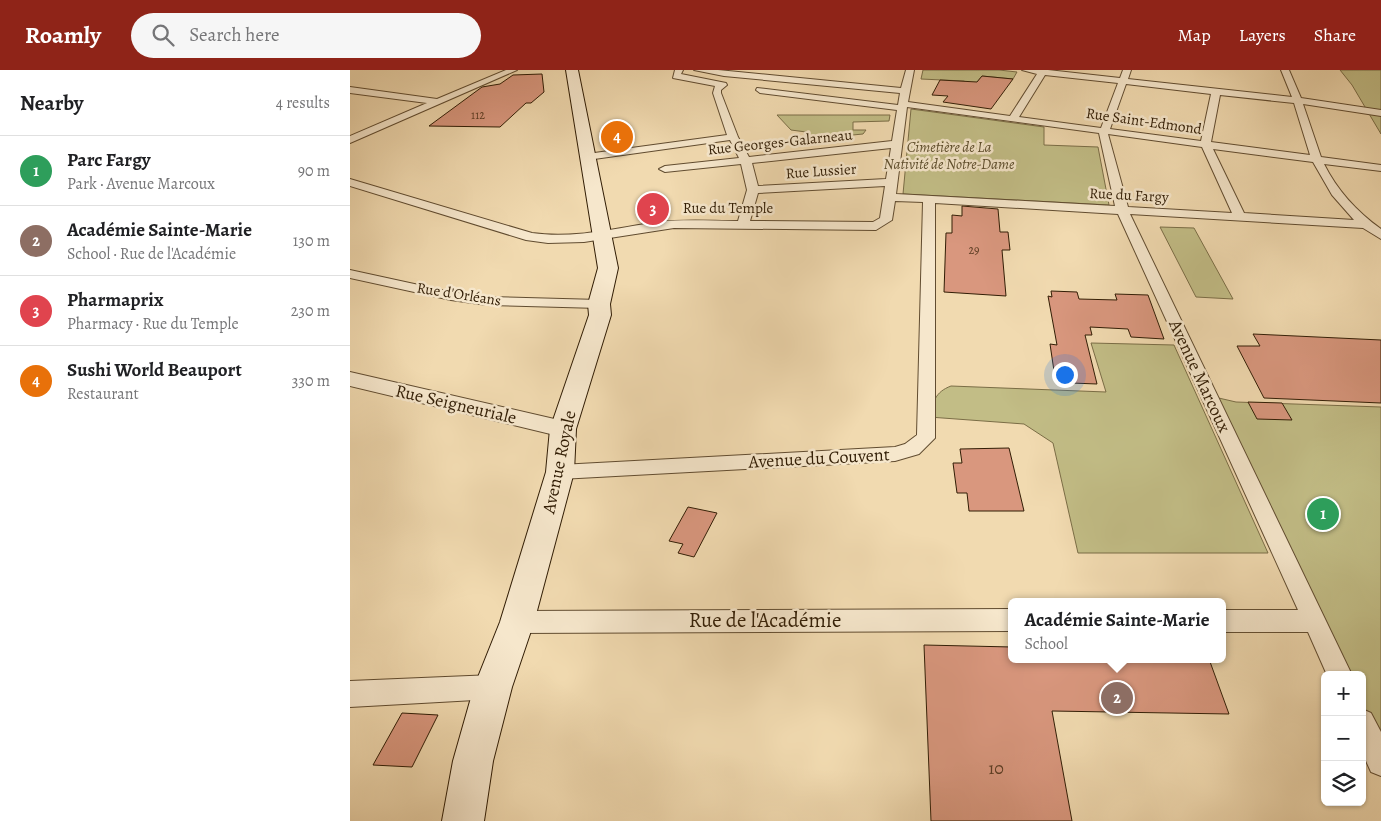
<!DOCTYPE html>
<meta charset="utf-8">
<style>
:root{--surface:#fff;--page:#f6f6f6;--text:#202124;--muted:#757577;--line:#e0e0e0;--accent:#8f2418}
body{margin:0;font-family:Alegreya,serif;background:var(--page);color:var(--text)}
.controls{position:absolute;right:15px;bottom:15px;display:grid;overflow:hidden;border-radius:8px;box-shadow:0 1px 4px #0004}
.controls button{width:45px;height:45px;display:grid;place-items:center;padding:0;border:0;border-bottom:1px solid var(--line);background:var(--surface);color:var(--text);font:25px sans-serif}
.you{position:absolute;left:714px;top:304px;width:18px;height:18px;margin:-12px;border:4px solid #fff;border-radius:50%;background:#1a73e8;box-shadow:0 0 0 8px #1a73e833}
.badge{display:grid;place-items:center;width:32px;height:32px;border-radius:50%;background:var(--accent);color:#fff;font-size:16px;font-weight:700}
.pin{position:absolute;translate:-50% -50%;border:2px solid #fff;box-shadow:0 1px 5px #0006}
.popup{position:absolute;left:658px;top:528px;width:218px;height:65px;box-sizing:border-box;display:grid;place-content:center;border-radius:8px;background:var(--surface);filter:drop-shadow(0 1px 4px #0005);font-size:16px;white-space:nowrap;color:var(--muted)}
.popup b{font-size:19px;color:var(--text)}
.popup::after{content:'';position:absolute;left:50%;top:100%;margin-left:-10px;border:10px solid transparent;border-top-color:var(--surface)}
.list{margin:0;padding:0;list-style:none}
h2{display:flex;justify-content:space-between;align-items:center;height:65px;margin:0;padding:0 20px;font-size:21px}
h2 small{font-size:16px;font-weight:400;color:var(--muted)}
.list li{display:grid;grid-template-columns:32px 1fr auto;gap:15px;align-items:center;box-sizing:border-box;height:70px;padding:0 20px;border-top:1px solid var(--line)}
.list b{display:block;font-size:19px;white-space:nowrap}
.list p{margin:0;font-size:16px;white-space:nowrap;color:var(--muted)}
.list em{font-size:16px;font-style:normal;color:var(--muted)}
.icon{flex:none;width:28px;height:28px;fill:none;stroke:currentColor;stroke-width:2;stroke-linecap:round;stroke-linejoin:round}
.map{position:relative;flex:none;width:1031px;height:751px;overflow:hidden}
header{display:flex;align-items:center;gap:30px;box-sizing:border-box;height:70px;padding:0 25px;background:var(--accent);color:#fff}
header strong{font-size:24px}
nav{display:flex;gap:28px;margin-inline-start:auto;font-size:18px}
.search{width:350px;height:45px;background:var(--page);display:flex;align-items:center;gap:12px;box-sizing:border-box;padding:0 18px;border-radius:28px;color:var(--muted);font-size:19px}
main{display:flex}
aside{flex:1;background:var(--surface)}
.map>svg:first-child{display:block}
.green{fill:#c2bd86;stroke:#7a6d46}
.building{fill:#d9977e;stroke:#311d05}
.lines{fill:none;stroke-linecap:round;stroke-linejoin:round}
.minor-casing{stroke:#614c30;stroke-width:2}
.tertiary-casing{stroke:#614c30;stroke-width:2}
.secondary-casing{stroke:#311d05;stroke-width:2}
.minor{fill:#f6e7cc;fill-rule:evenodd}
.tertiary{fill:#f6e7cc;fill-rule:evenodd}
.secondary{fill:#f6e7cc;fill-rule:evenodd}
.labels{text-anchor:middle;stroke-width:5;stroke-linejoin:round;paint-order:stroke}
.far-number-label{font-size:12px;fill:#5b3c23}
.far-street-label{font-size:15px;fill:#311d05;stroke:#f6e7cc}
.far-park-label{font-size:15px;font-style:italic;fill:#5c4d2c;stroke:#f6e7cc}
.street-label{font-size:18px;fill:#311d05;stroke:#f6e7cc}
.near-number-label{font-size:18px;fill:#5b3c23}
.near-street-label{font-size:21px;fill:#311d05;stroke:#f6e7cc}
</style>
<header>
<strong>Roamly</strong>
<div class="search"><svg class="icon" aria-label="search" viewBox="0 0 24 24"><circle cx="10" cy="10" r="6"/><path d="M15 15l6 6"/></svg>Search here</div>
<nav><a>Map</a><a>Layers</a><a>Share</a></nav>
</header>
<main>
<aside>
<h2>Nearby<small>4 results</small></h2>
<ul class="list">
<li><span class="badge" style="background:#2e9e5b">1</span><div><b>Parc Fargy</b><p>Park · Avenue Marcoux</p></div><em>90 m</em></li>
<li><span class="badge" style="background:#8d6e63">2</span><div><b>Académie Sainte-Marie</b><p>School · Rue de l'Académie</p></div><em>130 m</em></li>
<li><span class="badge" style="background:#e0444e">3</span><div><b>Pharmaprix</b><p>Pharmacy · Rue du Temple</p></div><em>230 m</em></li>
<li><span class="badge" style="background:#e8710a">4</span><div><b>Sushi World Beauport</b><p>Restaurant</p></div><em>330 m</em></li>
</ul>
</aside>
<div class="map">
<svg width="1031" height="751" viewBox="0 0 1031 751">
<rect width="100%" height="100%" fill="#f1dab0"/>
<filter id="stains"><feTurbulence type="fractalNoise" baseFrequency=".004" numOctaves="4"/><feColorMatrix values="0 0 0 0 .2 0 0 0 0 .09 0 0 0 0 .02 0 0 0 .5 -.17"/></filter>
<radialGradient id="worn" r=".72"><stop offset=".6" stop-color="#630" stop-opacity="0"/><stop offset="1" stop-color="#630" stop-opacity=".3"/></radialGradient>
<path class="green" d="M573,0H649L667,2L663,9L632,6L623,17L614,11L571,9Z
M990,0H1031V64L1002,15Z
M561,39L694,57V75L748,77L759,135L553,124Z
M427,45H540L539,51L503,52V60H516L513,64L461,69L456,62L441,60Z
M810,157L844,158L883,229L846,227Z
M741,273L824,275L918,483H728L703,373L674,354L579,347C583,332 585,322 601,316L756,322Z
M860,326L886,332L1031,337V692L1012,652V605H990Z"/>
<path class="building" d="M192,4L194,22L181,33H176L150,57L79,56L132,17L150,14L163,5Z
M632,6L663,9L641,39L593,32L598,26L582,25L590,10L627,12Z
M612,136L648,139L650,162H658L660,180H652L656,226L594,222L596,163H602V145L612,146Z
M701,221L727,222L729,229L767,230L765,224L798,225L814,269L781,267L778,259L740,257L742,265H735L747,314L721,313L719,302L704,301L700,274L707,275L698,226L702,227Z
M903,264L1031,270V333L914,328L887,276H910Z
M898,332L932,333L942,350L907,349Z
M659,378L674,441H619L617,423H607L603,393H612L610,379Z
M338,437L367,443L344,487L328,483L333,474L319,471Z
M574,575L662,577V589H859L879,644L702,641L722,751H581Z
M52,643L88,645L62,697L23,695Z"/>
<g class="lines">
<defs>
<path id="minor" d="M156,0H167L0,73V66L77,33L0,23V17L87,29Z
M325,0H333L331,4L376,13L377,15L371,20V23L388,67L399,87L542,71L547,40L410,23L406,20L407,18L548,35L550,23L374,6L344,0H368L551,18L556,0H564L558,32L660,46L687,4L672,0H698L770,8L773,0H781L778,9L942,27L931,0H939L951,28L1031,40V46L953,34L971,87L1031,95V101L974,94C987,120 1007,142 1031,159V169L1013,158L780,144L1002,605H977L958,562H872V540H948L768,144L585,133V368L569,384L545,391L210,409L203,407L200,402L203,397L210,395L545,377L555,374L567,365L573,132L545,131L542,150L526,160L324,158L234,172L198,173L176,170L0,116V109L182,163C225,169 265,158 308,152C334,149 361,151 388,151L397,120L391,94L315,102L309,99L315,96L389,88L380,70L237,90L232,87L237,84L377,65L363,23L365,16L323,8ZM695,5L768,13L751,58L669,47ZM776,14L861,24L851,71L760,59ZM870,25L944,33L960,85L861,72ZM557,37L749,63L765,136L546,124ZM758,64L852,77L882,143L778,137ZM541,78L536,109L408,116L402,93ZM863,79L963,92L982,125L1004,150L894,143ZM535,116L530,148L523,152L400,151L408,123Z
M0,200L101,222L137,227L249,230L256,234L249,238L137,235L101,230L0,208Z
M662,539V561L167,563L159,560L155,552L159,544L167,541Z
M143,605L152,608L156,617L152,626L143,629L0,637V611Z
M1012,639L1021,643L1031,662V706L1021,702L1012,682Z"/>
<path id="tertiary" d="M0,302L213,351L221,353L225,359L221,365L213,367L0,316Z"/>
<path id="secondary" d="M216,0H228L268,198L260,234L261,245L226,359L224,402L184,552L162,617L143,691L134,751H92L103,691L124,617L150,552L196,402L200,359L239,245L238,234L248,198Z"/>
</defs>
<use href="#minor" class="minor-casing"/>
<use href="#tertiary" class="tertiary-casing"/>
<use href="#secondary" class="secondary-casing"/>
<use href="#minor" class="minor"/>
<use href="#tertiary" class="tertiary"/>
<use href="#secondary" class="secondary"/>
</g>
<g class="labels">
<g class="far-number-label">
<text x="128" y="49">112</text>
<text x="624" y="184">29</text>
</g>
<g class="far-street-label">
<text transform="translate(794 51) rotate(8)" y="5">Rue Saint-Edmond</text>
<text transform="translate(430 72) rotate(-6)" y="5">Rue Georges-Galarneau</text>
<text transform="translate(471 101) rotate(-4)" y="5">Rue Lussier</text>
<text transform="translate(779 125) rotate(3)" y="5">Rue du Fargy</text>
<text x="378" y="143">Rue du Temple</text>
<text transform="translate(109 224) rotate(9)" y="5">Rue d'Orléans</text>
</g>
<g class="far-park-label">
<text x="599" y="82">Cimetière de La<tspan x="599" dy="17">Nativité de Notre-Dame</tspan></text>
</g>
<g class="street-label">
<text transform="translate(850 306) rotate(65)" y="6">Avenue Marcoux</text>
<text transform="translate(106 334) rotate(13)" y="6">Rue Seigneuriale</text>
<text transform="translate(469 388) rotate(-3)" y="6">Avenue du Couvent</text>
<text transform="translate(209 392) rotate(-78)" y="6">Avenue Royale</text>
</g>
<g class="near-number-label">
<text x="646" y="704">10</text>
</g>
<g class="near-street-label">
<text x="415" y="557">Rue de l'Académie</text>
</g>
</g>
<rect width="100%" height="100%" filter="url(#stains)"/>
<rect width="100%" height="100%" fill="url(#worn)"/>
</svg>
<div class="controls">
<button>+</button>
<button>−</button>
<button><svg class="icon" aria-label="layers" viewBox="0 0 24 24"><path d="M12 4l9 5-9 5-9-5zM3 14l9 5 9-5"/></svg></button>
</div>
<div class="you"></div>
<div class="pin badge" style="left:973px;top:444px;background:#2e9e5b">1</div>
<div class="pin badge" style="left:767px;top:628px;background:#8d6e63">2</div>
<div class="popup"><b>Académie Sainte-Marie</b>School</div>
<div class="pin badge" style="left:303px;top:139px;background:#e0444e">3</div>
<div class="pin badge" style="left:267px;top:67px;background:#e8710a">4</div>
</div>
</main>
